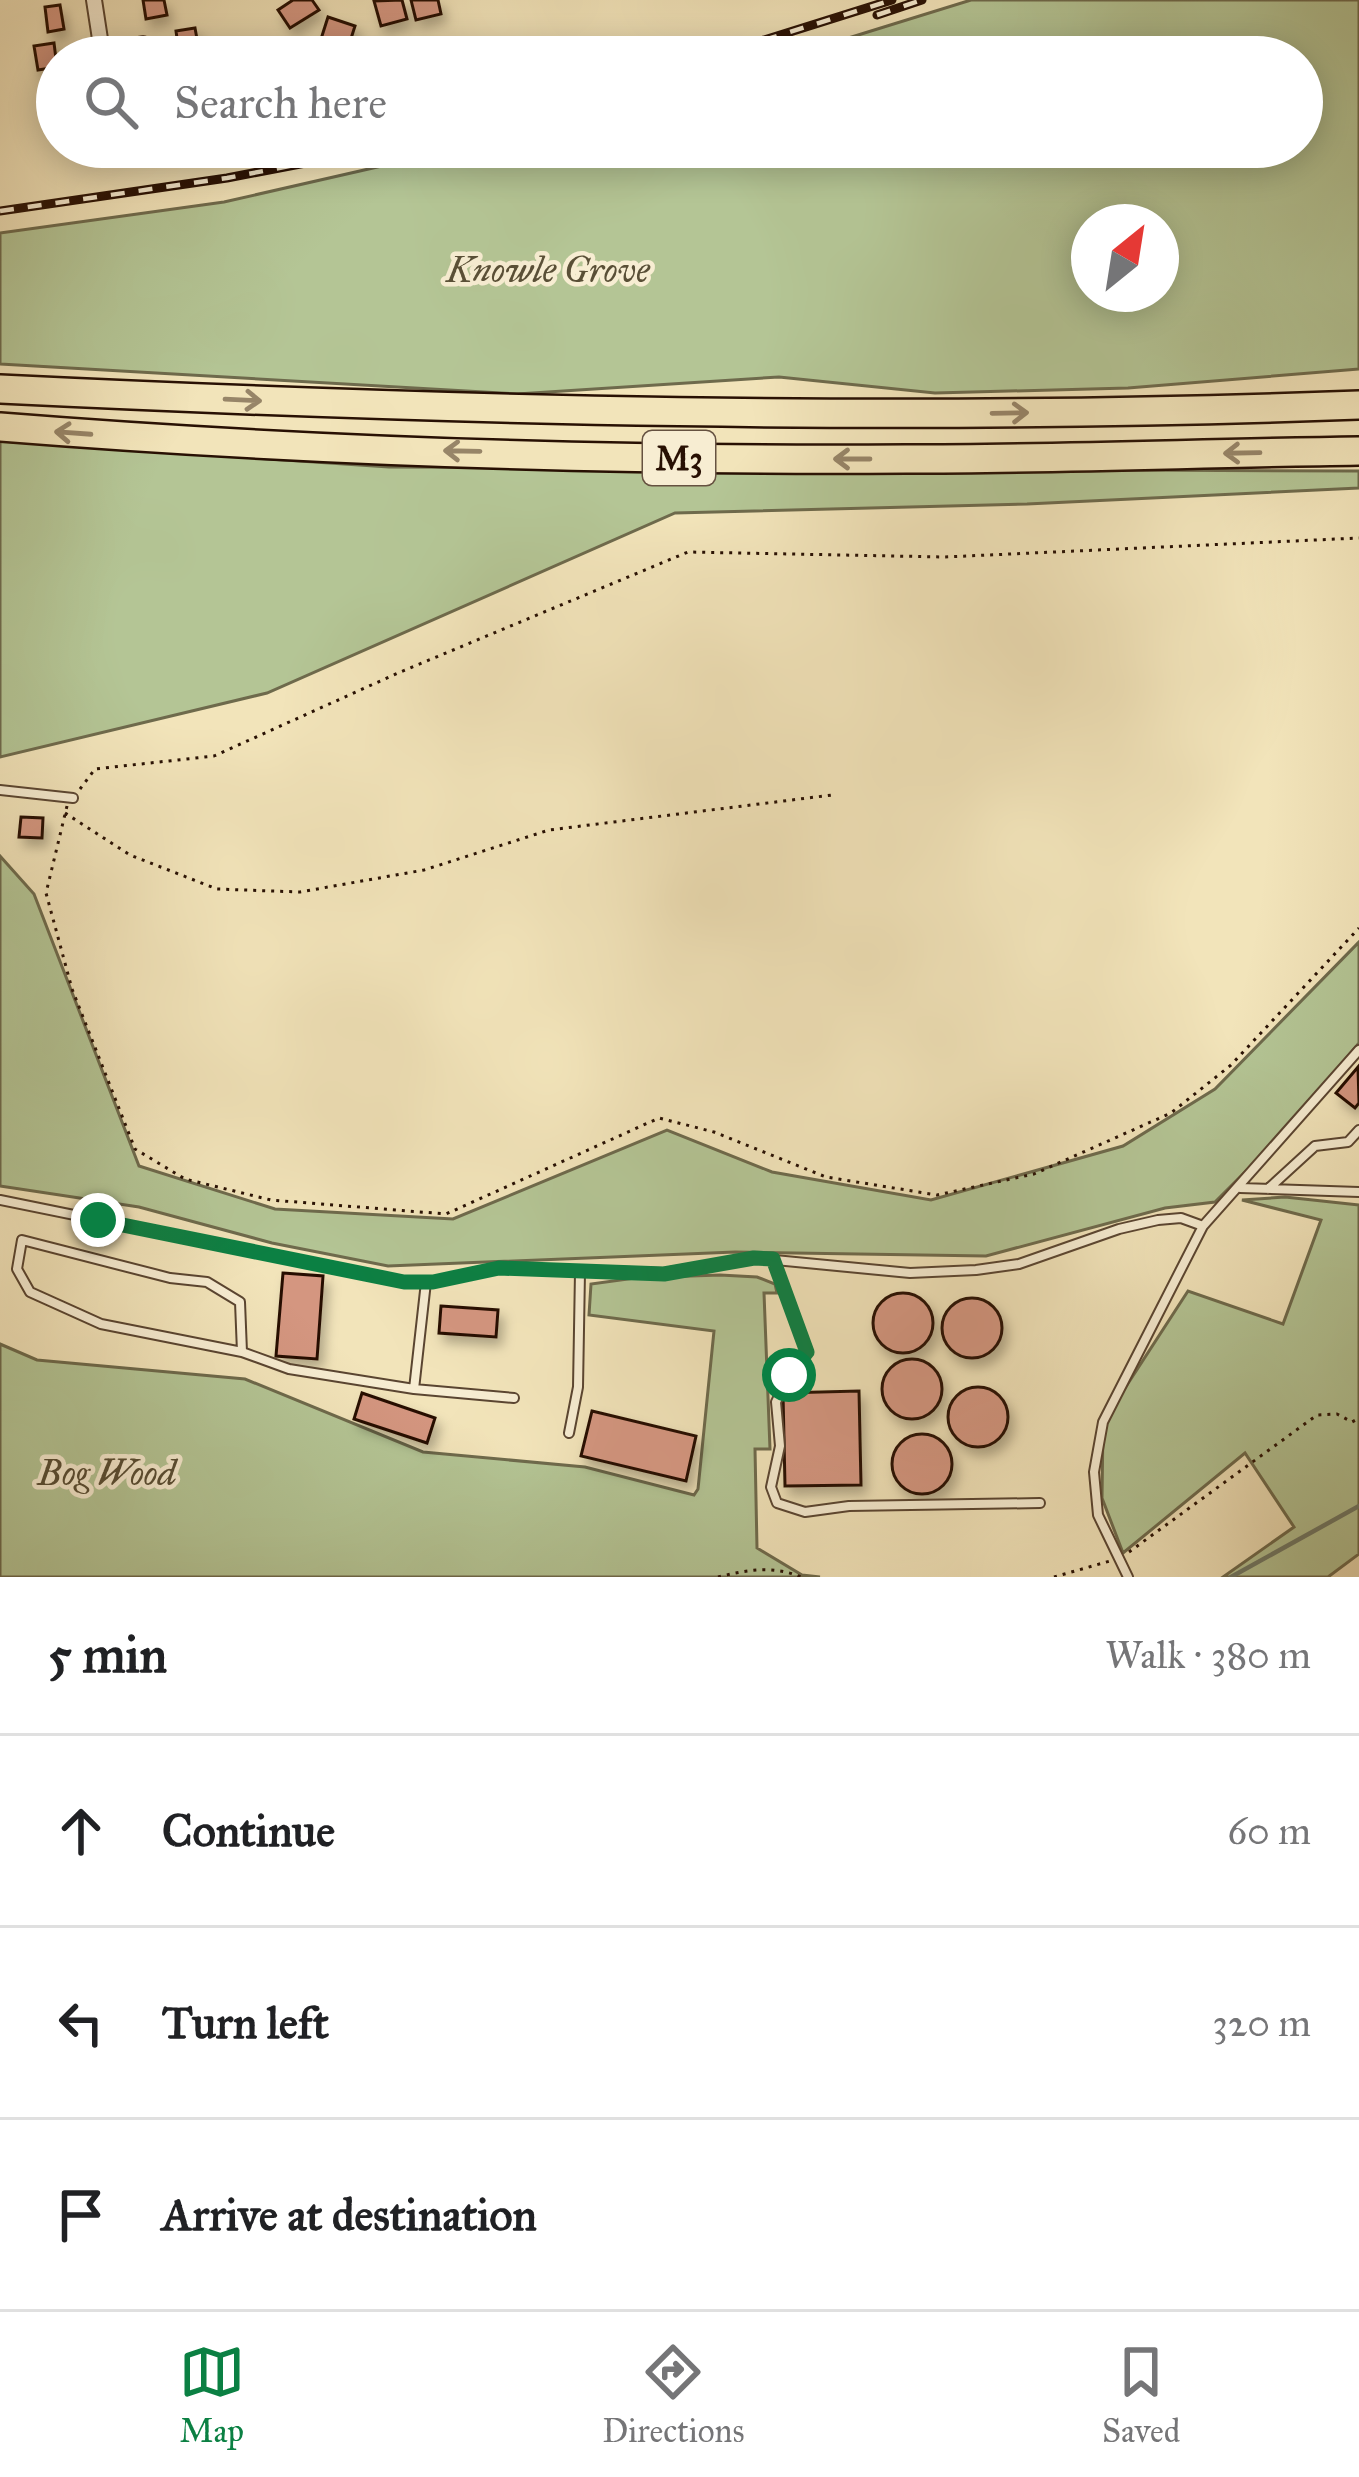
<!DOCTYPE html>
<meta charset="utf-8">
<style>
:root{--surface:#fff;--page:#f6f6f6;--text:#202124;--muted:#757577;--line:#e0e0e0;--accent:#0b8043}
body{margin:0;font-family:"IM FELL Great Primer",serif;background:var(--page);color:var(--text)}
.compass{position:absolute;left:1071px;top:204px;width:108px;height:108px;border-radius:50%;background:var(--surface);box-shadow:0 6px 30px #0003;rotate:30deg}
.stop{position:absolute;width:36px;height:36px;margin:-27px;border:9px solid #0b8043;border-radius:50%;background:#fff}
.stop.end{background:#0b8043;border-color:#fff;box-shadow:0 3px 12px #0008}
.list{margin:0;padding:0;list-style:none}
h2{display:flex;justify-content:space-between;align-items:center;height:156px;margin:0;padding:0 48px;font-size:51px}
h2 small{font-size:39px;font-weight:400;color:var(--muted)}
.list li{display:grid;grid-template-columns:78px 1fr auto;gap:36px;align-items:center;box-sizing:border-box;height:192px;padding:0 48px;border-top:3px solid var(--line)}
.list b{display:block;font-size:45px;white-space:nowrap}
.list em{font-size:39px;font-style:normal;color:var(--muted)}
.icon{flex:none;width:66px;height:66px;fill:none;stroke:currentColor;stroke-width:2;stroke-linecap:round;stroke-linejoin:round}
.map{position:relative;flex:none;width:1359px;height:1577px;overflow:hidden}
.search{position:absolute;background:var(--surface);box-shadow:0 6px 30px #0003;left:36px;right:36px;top:36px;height:132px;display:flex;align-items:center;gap:30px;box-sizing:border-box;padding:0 42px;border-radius:66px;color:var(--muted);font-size:45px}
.sheet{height:732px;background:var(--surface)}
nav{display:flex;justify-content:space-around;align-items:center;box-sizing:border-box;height:168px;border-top:3px solid var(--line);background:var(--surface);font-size:33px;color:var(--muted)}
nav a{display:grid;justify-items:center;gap:6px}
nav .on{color:var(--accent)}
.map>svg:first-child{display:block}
.green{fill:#b4c595;stroke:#6e6a4c;stroke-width:3;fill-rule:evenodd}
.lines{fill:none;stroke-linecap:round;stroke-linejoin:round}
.stream{stroke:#6e7968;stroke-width:4.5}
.building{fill:#d49680;stroke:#281003;stroke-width:3;filter:url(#shadow)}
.lane-casing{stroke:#5a4531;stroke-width:12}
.street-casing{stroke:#5a4531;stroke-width:18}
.highway-casing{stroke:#281003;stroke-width:32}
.path{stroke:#281003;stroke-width:3;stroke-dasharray:3 6;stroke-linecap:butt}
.lane{stroke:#f7edd2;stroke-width:8}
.street{stroke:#f7edd2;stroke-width:14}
.highway{stroke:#f2e4ba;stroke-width:27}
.rail-casing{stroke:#281003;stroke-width:9}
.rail{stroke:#f7edd2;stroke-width:4.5;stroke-dasharray:14;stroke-linecap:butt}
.oneway{stroke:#978568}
.route{stroke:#0b8043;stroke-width:15}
.labels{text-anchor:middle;stroke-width:9;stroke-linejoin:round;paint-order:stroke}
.shield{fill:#f7edd2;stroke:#665241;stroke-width:3}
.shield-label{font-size:33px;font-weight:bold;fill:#281003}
.park-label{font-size:36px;font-style:italic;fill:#594f36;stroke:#f7edd2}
</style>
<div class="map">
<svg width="1359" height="1577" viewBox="0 0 1359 1577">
<defs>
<filter id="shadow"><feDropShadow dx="5" dy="8" stdDeviation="6" flood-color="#0004"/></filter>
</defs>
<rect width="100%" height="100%" fill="#f2e4ba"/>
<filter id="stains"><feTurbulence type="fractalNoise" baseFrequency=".00167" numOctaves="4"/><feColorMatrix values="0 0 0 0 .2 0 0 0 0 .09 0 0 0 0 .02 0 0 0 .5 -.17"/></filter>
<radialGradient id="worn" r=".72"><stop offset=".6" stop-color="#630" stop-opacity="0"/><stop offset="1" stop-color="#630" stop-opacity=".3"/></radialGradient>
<path class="green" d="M971,0H1359V369L1128,388L935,393L779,377L517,394L0,364V233L224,202L465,147H1302V57H787ZM1089,222H1161V294H1089Z
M0,441L389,467L1359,471V488L1027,504L675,513L267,693L0,757Z
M0,856L34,894L139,1166L275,1209L453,1219L667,1130L772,1172L931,1200L1123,1146L1215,1089L1359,942V1043L1282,1135L1215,1202L1165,1208L986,1256L735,1252L388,1266L272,1243L139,1207L0,1186Z
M1285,1197L1359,1205V1554L1328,1577H1223L1294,1527L1245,1453L1123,1553L1102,1498L1103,1422L1188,1291L1283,1324L1321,1220L1242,1200Z
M720,1275L757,1277L775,1284L777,1293H764L770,1449H755L757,1548L802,1575L820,1577H0V1344L37,1360L245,1379L423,1452L585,1467L694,1495L698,1489L714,1331L589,1315L591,1284L635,1278Z"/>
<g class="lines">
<path class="stream" d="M1231,1577L1359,1506"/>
</g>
<path class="building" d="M143,0H164L167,15L146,19Z
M293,0H312L319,10L290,28L278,10Z
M402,0L407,19L381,26L374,1Z
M411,0H438L441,14L416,20Z
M60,5L64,29L48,32L45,7Z
M328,17L355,26L348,48L321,39Z
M195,28L199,50L179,53L176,31Z
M54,43L57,67L38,70L34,46Z
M21,817L43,818L42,838L19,837Z
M1358,1067L1359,1103L1355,1108L1336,1093Z
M283,1273L323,1276L317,1359L276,1356Z
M873 1323a30 30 0 1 1 60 0a30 30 0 1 1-60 0Z
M942 1328a30 30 0 1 1 60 0a30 30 0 1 1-60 0Z
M441,1306L498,1310L496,1337L439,1333Z
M882 1389a30 30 0 1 1 60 0a30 30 0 1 1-60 0Z
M948 1417a30 30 0 1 1 60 0a30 30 0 1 1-60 0Z
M859,1391L861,1485L785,1486L783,1393Z
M362,1393L435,1418L427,1443L354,1419Z
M592,1411L696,1436L686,1481L581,1456Z
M892 1464a30 30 0 1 1 60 0a30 30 0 1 1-60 0Z"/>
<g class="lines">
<defs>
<path id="lane" d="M0,790L73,798
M1240,1188L1359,1192
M1268,1189L1315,1146L1348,1142L1359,1130
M0,1200L404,1282H433L499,1268L664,1273L754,1258L910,1273L976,1270L1019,1264L1119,1229L1158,1220L1181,1218L1203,1226
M774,1261L807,1352L789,1375L776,1402L780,1446L771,1487L777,1503L805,1512L849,1506L1040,1503
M242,1352L240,1302L207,1282L170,1278L22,1240L17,1269L30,1292L101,1324L242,1352L289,1369L414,1389L514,1398
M414,1389L426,1282
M569,1433L578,1387L580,1272
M1128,1577L1098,1515L1094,1472L1103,1422L1203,1226L1359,1050"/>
<path id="street" d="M94,0L102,52L143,44
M84,54L102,52"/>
<path id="highway" d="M0,389C453,411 905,422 1359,405
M0,427C301,451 604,461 906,459C1057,459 1208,453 1359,451"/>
</defs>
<use href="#lane" class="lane-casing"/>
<use href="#street" class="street-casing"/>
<use href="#highway" class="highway-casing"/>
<path class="path" d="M80,789L95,769L214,756L398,673L688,552L945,557L1359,538
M67,806L46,893L72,989L135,1149L185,1179L271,1200L446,1214L659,1118L714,1132L826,1177L937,1195L1034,1174L1171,1113L1231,1065L1359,928
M65,813L130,855L217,889L300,892L424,870L549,830L832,795
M1129,1552L1317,1415L1337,1414L1352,1422L1359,1418
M718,1577C746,1570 773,1565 801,1577
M1054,1577L1110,1561"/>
<use href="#lane" class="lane"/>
<use href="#street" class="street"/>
<use href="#highway" class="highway"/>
<defs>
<path id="rail" d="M877,15L922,0
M710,57L892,0
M0,211L227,178L389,147"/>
</defs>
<use href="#rail" class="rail-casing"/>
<use href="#rail" class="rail"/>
</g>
<defs><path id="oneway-shaft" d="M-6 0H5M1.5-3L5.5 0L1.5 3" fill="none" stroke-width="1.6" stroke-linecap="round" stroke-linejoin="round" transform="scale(3)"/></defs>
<g class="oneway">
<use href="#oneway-shaft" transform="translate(243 400) rotate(3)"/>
<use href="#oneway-shaft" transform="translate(1010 413) rotate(-1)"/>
<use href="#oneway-shaft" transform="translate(73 433) rotate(-176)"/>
<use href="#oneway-shaft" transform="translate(462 451) rotate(-179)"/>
<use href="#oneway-shaft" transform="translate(1242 453) rotate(179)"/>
<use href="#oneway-shaft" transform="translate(852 459) rotate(-180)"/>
</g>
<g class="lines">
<path class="route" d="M98,1220L404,1282H433L499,1268L664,1274L754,1258L773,1259L807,1352L789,1375"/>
</g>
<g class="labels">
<rect class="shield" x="643" y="431" width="72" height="54" rx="9"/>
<g class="shield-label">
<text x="679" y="470">M3</text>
</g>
<g class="park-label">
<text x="548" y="282">Knowle Grove</text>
<text x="107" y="1485">Bog Wood</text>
</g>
</g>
<rect width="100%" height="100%" filter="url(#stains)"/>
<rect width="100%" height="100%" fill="url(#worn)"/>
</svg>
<svg class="compass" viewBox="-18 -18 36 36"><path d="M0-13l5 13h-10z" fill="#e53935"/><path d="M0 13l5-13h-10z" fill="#757577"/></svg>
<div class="stop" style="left:789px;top:1375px"></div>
<div class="stop end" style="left:98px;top:1220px"></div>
<div class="search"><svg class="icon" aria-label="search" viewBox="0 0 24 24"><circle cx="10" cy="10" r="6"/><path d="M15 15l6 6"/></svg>Search here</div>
</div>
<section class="sheet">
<h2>5 min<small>Walk · 380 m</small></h2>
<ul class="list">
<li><svg class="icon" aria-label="ahead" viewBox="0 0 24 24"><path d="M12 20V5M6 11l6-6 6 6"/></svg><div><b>Continue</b></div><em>60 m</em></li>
<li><svg class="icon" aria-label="left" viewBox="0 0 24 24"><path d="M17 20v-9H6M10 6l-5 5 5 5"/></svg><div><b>Turn left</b></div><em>320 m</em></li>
<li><svg class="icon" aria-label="arrive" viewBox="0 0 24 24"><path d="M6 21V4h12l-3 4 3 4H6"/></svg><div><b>Arrive at destination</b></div></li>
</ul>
</section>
<nav>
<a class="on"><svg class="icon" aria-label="map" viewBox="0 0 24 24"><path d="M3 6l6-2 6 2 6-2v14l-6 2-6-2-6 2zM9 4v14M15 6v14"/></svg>Map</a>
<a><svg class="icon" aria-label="directions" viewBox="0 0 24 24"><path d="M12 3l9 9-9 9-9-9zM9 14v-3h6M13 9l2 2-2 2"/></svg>Directions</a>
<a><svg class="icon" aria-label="saved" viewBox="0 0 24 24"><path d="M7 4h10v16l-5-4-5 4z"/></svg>Saved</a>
</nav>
